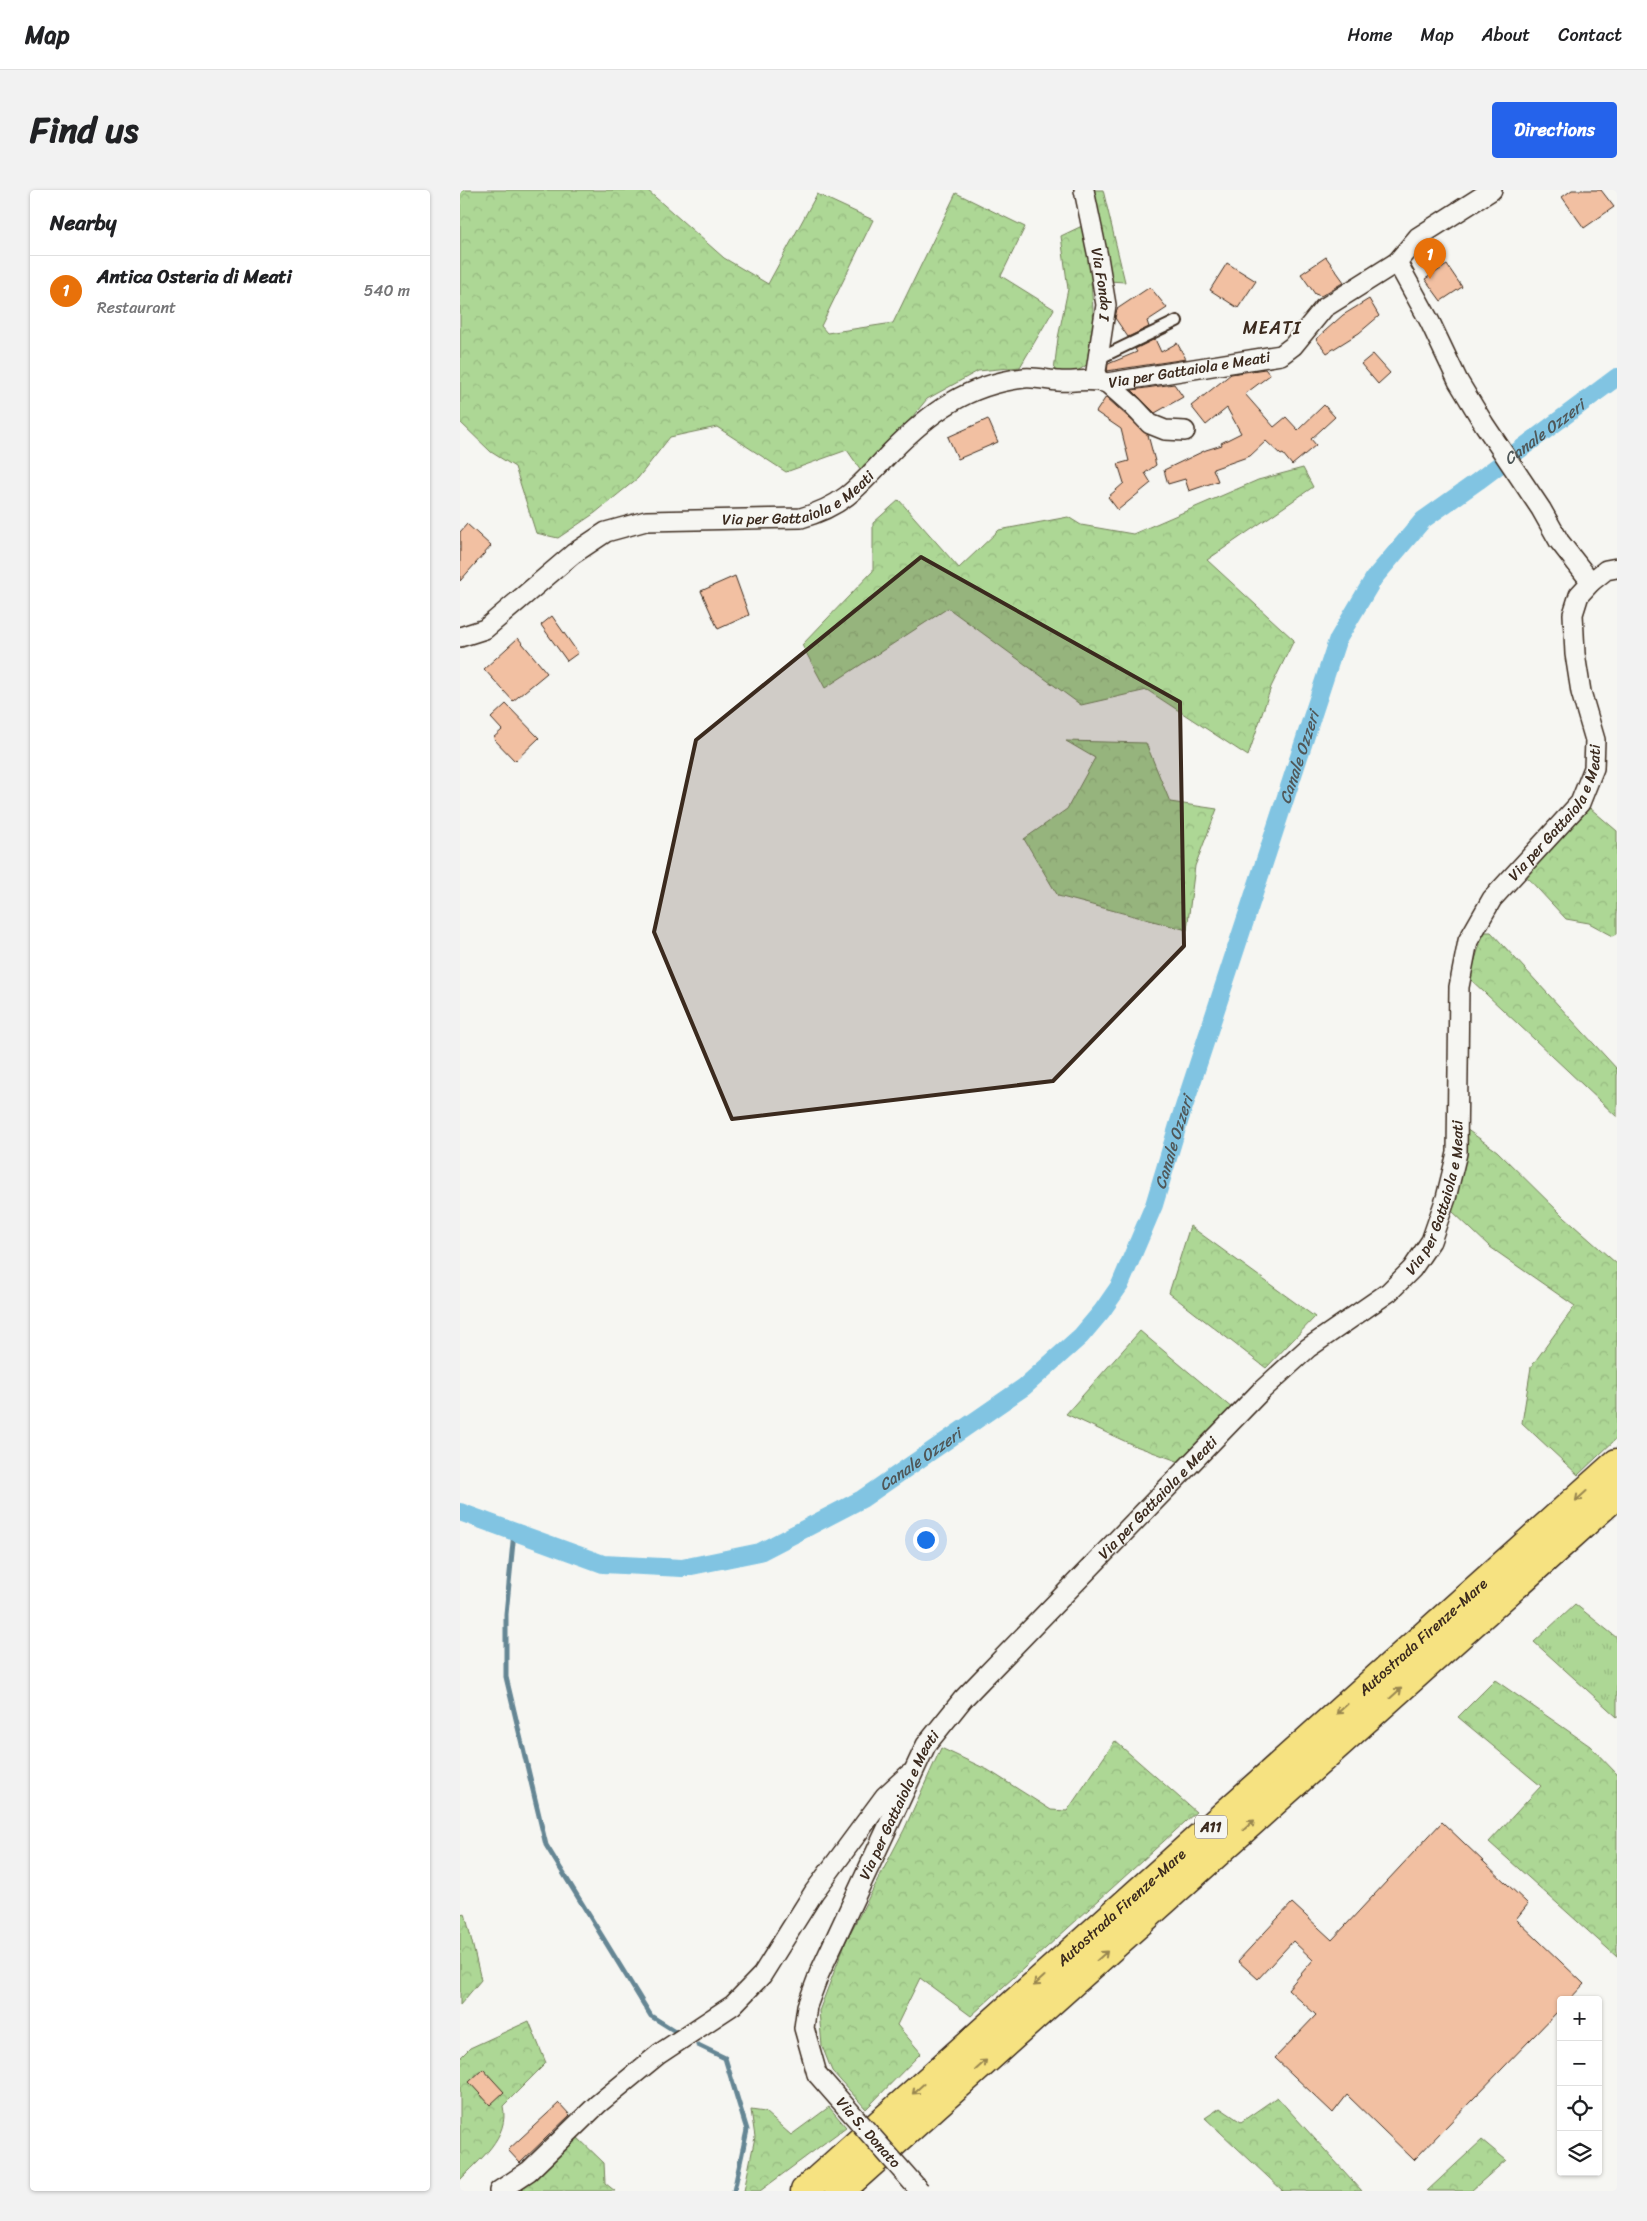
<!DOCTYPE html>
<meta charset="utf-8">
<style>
:root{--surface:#fff;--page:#f2f2f2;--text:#202124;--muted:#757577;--line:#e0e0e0;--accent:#2563eb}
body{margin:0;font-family:Sriracha,sans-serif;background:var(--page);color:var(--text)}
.controls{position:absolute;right:15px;bottom:15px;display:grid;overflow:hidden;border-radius:5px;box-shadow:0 1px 4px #0004}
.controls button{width:45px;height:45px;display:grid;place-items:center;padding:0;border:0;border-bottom:1px solid var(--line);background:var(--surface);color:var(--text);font:25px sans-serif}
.you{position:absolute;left:465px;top:1349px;width:18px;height:18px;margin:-12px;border:4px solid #fff;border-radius:50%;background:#1a73e8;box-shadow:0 0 0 8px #1a73e833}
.badge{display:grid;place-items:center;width:32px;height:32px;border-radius:50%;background:var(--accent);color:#fff;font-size:16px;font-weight:700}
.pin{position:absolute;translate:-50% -41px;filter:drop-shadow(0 1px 2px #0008)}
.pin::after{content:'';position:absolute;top:26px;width:18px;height:15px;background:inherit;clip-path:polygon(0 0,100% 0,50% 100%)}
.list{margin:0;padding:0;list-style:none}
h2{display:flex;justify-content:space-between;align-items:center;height:65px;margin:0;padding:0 20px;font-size:21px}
h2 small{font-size:16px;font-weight:400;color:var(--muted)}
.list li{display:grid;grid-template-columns:32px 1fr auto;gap:15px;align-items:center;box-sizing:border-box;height:70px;padding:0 20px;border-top:1px solid var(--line)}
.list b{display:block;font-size:19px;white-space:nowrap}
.list p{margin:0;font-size:16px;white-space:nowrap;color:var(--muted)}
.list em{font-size:16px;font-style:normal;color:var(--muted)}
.icon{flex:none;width:28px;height:28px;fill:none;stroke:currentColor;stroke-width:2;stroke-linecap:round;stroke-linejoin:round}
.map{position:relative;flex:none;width:1157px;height:2001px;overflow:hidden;border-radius:5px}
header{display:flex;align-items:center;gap:30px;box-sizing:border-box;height:70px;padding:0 25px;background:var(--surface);border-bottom:1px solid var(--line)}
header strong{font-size:24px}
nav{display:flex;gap:28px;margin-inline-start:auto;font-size:18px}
.intro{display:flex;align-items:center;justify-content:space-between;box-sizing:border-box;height:120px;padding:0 30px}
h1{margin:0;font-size:35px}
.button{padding:12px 22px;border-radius:5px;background:var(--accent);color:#fff;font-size:18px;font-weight:700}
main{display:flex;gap:30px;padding:0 30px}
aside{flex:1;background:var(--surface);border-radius:5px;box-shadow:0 1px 4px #0004}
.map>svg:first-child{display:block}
.grass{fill:url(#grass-tufts);stroke:#74805a}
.forest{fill:url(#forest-crowns);stroke:#74805a}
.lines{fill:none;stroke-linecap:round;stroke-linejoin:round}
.stream{stroke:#658694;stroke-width:5}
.canal{stroke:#81c4e2;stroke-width:18}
.building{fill:#f2c0a2;stroke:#3b2a1e}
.service-casing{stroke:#3b2a1e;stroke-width:14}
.minor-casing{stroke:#3b2a1e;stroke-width:22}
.motorway-casing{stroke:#3b2a1e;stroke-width:31}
.service{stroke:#f6f6f2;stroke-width:10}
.minor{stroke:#f6f6f2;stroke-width:19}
.motorway{stroke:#f6e281;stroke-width:28}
.minor-bridge-casing{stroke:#3b2a1e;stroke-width:22;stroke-linecap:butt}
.minor-bridge{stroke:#f6f6f2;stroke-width:19}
.oneway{stroke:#988650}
.marked{fill:#3b2a1e;fill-opacity:0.2;stroke:#3b2a1e;stroke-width:4;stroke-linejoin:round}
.labels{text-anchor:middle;stroke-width:4;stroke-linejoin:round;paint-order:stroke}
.shield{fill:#f6f6f2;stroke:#73675e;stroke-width:1}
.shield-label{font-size:14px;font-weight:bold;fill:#3b2a1e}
.street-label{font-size:15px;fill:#3b2a1e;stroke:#f6f6f2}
.water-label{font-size:16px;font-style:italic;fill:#505859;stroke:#f6f6f2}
.quarter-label{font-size:18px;letter-spacing:1px;fill:#3b2a1e;stroke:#f6f6f2}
</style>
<header>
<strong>Map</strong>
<nav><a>Home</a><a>Map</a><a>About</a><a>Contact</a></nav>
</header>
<div class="intro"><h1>Find us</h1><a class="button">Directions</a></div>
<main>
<aside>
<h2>Nearby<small></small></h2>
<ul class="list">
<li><span class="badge" style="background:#e8710a">1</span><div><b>Antica Osteria di Meati</b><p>Restaurant</p></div><em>540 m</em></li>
</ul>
</aside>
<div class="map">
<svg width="1157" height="2001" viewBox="0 0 1157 2001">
<defs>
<pattern id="grass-tufts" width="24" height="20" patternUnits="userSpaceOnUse" patternTransform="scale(1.25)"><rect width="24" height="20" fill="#add795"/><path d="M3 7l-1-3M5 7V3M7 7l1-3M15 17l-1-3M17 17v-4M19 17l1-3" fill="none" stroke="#96b980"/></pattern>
<pattern id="forest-crowns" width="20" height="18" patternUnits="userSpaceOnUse" patternTransform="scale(1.25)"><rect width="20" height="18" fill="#add795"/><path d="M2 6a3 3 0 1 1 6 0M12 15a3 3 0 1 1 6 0" fill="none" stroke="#96b980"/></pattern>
</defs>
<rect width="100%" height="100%" fill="#f6f6f2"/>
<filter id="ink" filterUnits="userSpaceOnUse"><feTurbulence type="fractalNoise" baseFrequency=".02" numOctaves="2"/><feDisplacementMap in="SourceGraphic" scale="10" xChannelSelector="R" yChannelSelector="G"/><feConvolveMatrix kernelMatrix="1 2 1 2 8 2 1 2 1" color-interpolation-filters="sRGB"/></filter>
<g filter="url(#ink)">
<path class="grass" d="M1115,1414L1157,1448V1527L1074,1452Z"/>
<path class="forest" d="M0,0H187L264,68L308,94L357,4L413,30L361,136L367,143L433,133L496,3L565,37L541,86L594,119L560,177L518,181L467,209L415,272L403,283L387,260L326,282L257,237L210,247L178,288L135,323L98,348L76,343L55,277L31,262L0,232Z
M615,0H643L665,92L631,90L634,136L631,172L616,182L594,181L598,148L608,99L601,46L624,35Z
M843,278L853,297L747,370L834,450L811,497L788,566L687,500L621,515L488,418L365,498L342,455L413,381V333L439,310L499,378L539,340L608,327L621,335L673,344L798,290Z
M606,551L686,553L710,612L757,619L735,676L727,740L598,706L564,649L607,619L635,568Z
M1130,618L1157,641V744L1153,746L1129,733L1106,729L1065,685Z
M1024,742H1031L1157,879V927L1009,788Z
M1006,939L1037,961L1105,1028L1157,1074V1248L1118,1285L1062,1233L1071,1177L1115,1116L1030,1057L992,1021Z
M730,1036L855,1127L806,1178L709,1103Z
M680,1141L773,1219L720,1272L673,1255L606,1224Z
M1035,1490L1130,1556L1157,1584V1767L1029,1652L1081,1596L998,1527Z
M655,1551L736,1622L511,1826L460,1788L437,1835L461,1863L406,1919L372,1881L362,1856L359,1821L386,1751L444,1640L481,1558L528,1580L591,1620L607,1621Z
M5,1723L21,1790L0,1815V1724Z
M69,1831L86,1873L43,1916C50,1947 19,1970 0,1990V1868L10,1858Z
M817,1907L902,2001H823L745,1928L760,1918L781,1932Z
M369,1917L386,1937L300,2001H284L295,1947L291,1920L305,1922L331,1945Z
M115,1945L144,1973L145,1993L155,2001H54Z
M1022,1950L1046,1970L1011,2001H967Z"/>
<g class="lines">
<path class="stream" d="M54,1342L46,1424V1487L86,1655L191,1826L215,1841
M238,1855L265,1868L287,1940L274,2001"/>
<path class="canal" id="s1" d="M0,1322L143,1374L222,1378L300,1362L402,1309L564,1197L621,1146L642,1121L660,1095L694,1015L718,935L877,451L914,388L963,330L1018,291L1157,187"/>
</g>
<path class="building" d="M1112,0H1141L1154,17L1124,38L1102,7Z
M866,67L884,92L861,106L855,104L841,84Z
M767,73L796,91L778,118L750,100Z
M987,75L1002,97L981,111L965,89Z
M690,97L707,118L687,131L689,137L668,147L655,128L657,119Z
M909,109L919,126L899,143L867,163L856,149L883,125Z
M695,149L701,162L717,153L726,169L647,181L648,174L677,162L675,159Z
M913,164L930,183L918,194L901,174Z
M805,179L810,185L785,204L814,237L826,227L838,240L864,215L875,227L851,249L856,255L832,275L823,264L821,265L806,251L790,266L753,279L758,291L729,301L725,289L708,294L704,280L746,260L762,255L761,253L781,243L767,218L746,235L731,216L771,184Z
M714,194L723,207L695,223L672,200Z
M646,207L688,245L696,275L685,283L691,293L658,320L648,307L664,293L658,274L669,271L661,239L636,222Z
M528,229L538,252L498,269L488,247Z
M7,334L31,356L0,391V342Z
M275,386L289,425L258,439L241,401Z
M92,426L118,463L107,471L81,435Z
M58,448L87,483L53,511L24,479Z
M46,514L79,548L55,571L33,548L42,540L31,528Z
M982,1632L1068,1714L1056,1729L1124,1794L1109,1810H1101V1818L954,1970L887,1905L873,1923L815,1868L856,1825L828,1799L853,1770L833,1751L798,1789L778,1771L832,1713L872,1750Z
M23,1879L44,1902L30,1915L9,1892Z
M99,1913L110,1925L60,1973L48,1960Z"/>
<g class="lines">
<defs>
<path id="service" d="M638,169L717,131"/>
<g id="minor">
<path id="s2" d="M624,0L638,67L646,115L635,188"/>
<path d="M647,193L673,216L690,234L705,240L725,241"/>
<path d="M1131,392L1146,380L1157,378"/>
<path id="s3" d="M0,447L25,439L113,364L146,342L186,331L341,328C386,315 400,295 431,262C470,222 507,195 564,188C575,187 587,190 598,191C615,193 630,187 647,193L821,165L833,156L864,118L937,72L958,47L1032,0"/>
<path id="s4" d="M357,1884L344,1838L347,1816L359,1784L466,1555L503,1509L801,1201L848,1158L929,1102L952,1079L971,1051L986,1008L997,963L999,797L1008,751L1032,709L1120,613L1134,578L1135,550L1121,502L1115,464L1113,424L1119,405L1131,392L1099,351L1081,319L1024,234L998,191L970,132L937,72"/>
<path d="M39,2001L69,1981L138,1914L199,1864L273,1815L302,1785L354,1702L425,1606L448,1585"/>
</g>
<g id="motorway">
<path id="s5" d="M345,2001L1157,1273"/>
<path d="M380,2001L1157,1304"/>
</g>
</defs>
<use href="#service" class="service-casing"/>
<use href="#minor" class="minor-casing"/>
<use href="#motorway" class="motorway-casing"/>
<use href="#service" class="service"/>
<use href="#minor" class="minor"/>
<use href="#motorway" class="motorway"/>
<defs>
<g id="minor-bridge">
<path id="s6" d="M357,1884L460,2001"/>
</g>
</defs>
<use href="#minor-bridge" class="minor-bridge-casing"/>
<use href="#minor-bridge" class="minor-bridge"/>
</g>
<defs><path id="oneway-shaft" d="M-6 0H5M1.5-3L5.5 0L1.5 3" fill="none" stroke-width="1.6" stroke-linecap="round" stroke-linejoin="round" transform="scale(1.25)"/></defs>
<g class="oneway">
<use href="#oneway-shaft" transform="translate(1121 1306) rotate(138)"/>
<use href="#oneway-shaft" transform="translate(936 1503) rotate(-42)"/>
<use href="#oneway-shaft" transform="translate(882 1519) rotate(138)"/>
<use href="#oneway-shaft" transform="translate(789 1635) rotate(-42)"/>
<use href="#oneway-shaft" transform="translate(642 1766) rotate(-42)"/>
<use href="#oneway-shaft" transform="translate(579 1791) rotate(138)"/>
<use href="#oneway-shaft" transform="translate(521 1875) rotate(-42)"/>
<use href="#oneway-shaft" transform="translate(458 1899) rotate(138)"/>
</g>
</g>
<path class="marked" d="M461,367L720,512L724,756L593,891L272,929L194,742L236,550Z"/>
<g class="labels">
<rect class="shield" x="735" y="1625.5" width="32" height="23" rx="4"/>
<g class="shield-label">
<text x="751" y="1642">A11</text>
</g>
<g class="street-label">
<text dy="5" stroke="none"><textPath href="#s2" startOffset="96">Via Fonda I</textPath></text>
<text dy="5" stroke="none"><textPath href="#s3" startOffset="814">Via per Gattaiola e Meati</textPath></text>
<text dy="5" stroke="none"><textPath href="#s3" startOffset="381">Via per Gattaiola e Meati</textPath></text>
<text dy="5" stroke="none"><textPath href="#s4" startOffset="1536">Via per Gattaiola e Meati</textPath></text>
<text dy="5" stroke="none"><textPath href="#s4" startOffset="1116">Via per Gattaiola e Meati</textPath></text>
<text dy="5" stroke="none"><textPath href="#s4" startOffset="696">Via per Gattaiola e Meati</textPath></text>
<text dy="5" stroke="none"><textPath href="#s5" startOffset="830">Autostrada Firenze-Mare</textPath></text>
<text dy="5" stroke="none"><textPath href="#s4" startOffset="291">Via per Gattaiola e Meati</textPath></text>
<text dy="5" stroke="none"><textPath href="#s5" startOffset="425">Autostrada Firenze-Mare</textPath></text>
<text dy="5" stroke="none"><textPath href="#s6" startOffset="78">Via S. Donato</textPath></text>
</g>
<g class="water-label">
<text dy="6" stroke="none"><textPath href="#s1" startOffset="1742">Canale Ozzeri</textPath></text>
<text dy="6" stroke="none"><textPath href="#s1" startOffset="1321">Canale Ozzeri</textPath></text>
<text dy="6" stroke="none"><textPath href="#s1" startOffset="916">Canale Ozzeri</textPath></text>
<text dy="6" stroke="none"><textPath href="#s1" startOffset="496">Canale Ozzeri</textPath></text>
</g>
<g class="quarter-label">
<text x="812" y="144">MEATI</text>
</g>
</g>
</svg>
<div class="controls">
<button>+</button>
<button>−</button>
<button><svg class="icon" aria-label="locate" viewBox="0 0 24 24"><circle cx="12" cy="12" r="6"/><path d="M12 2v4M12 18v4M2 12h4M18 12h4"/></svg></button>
<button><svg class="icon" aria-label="layers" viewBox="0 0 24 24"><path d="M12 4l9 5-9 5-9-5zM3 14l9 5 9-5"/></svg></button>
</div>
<div class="you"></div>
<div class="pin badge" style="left:970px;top:89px;background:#e8710a">1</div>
</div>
</main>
